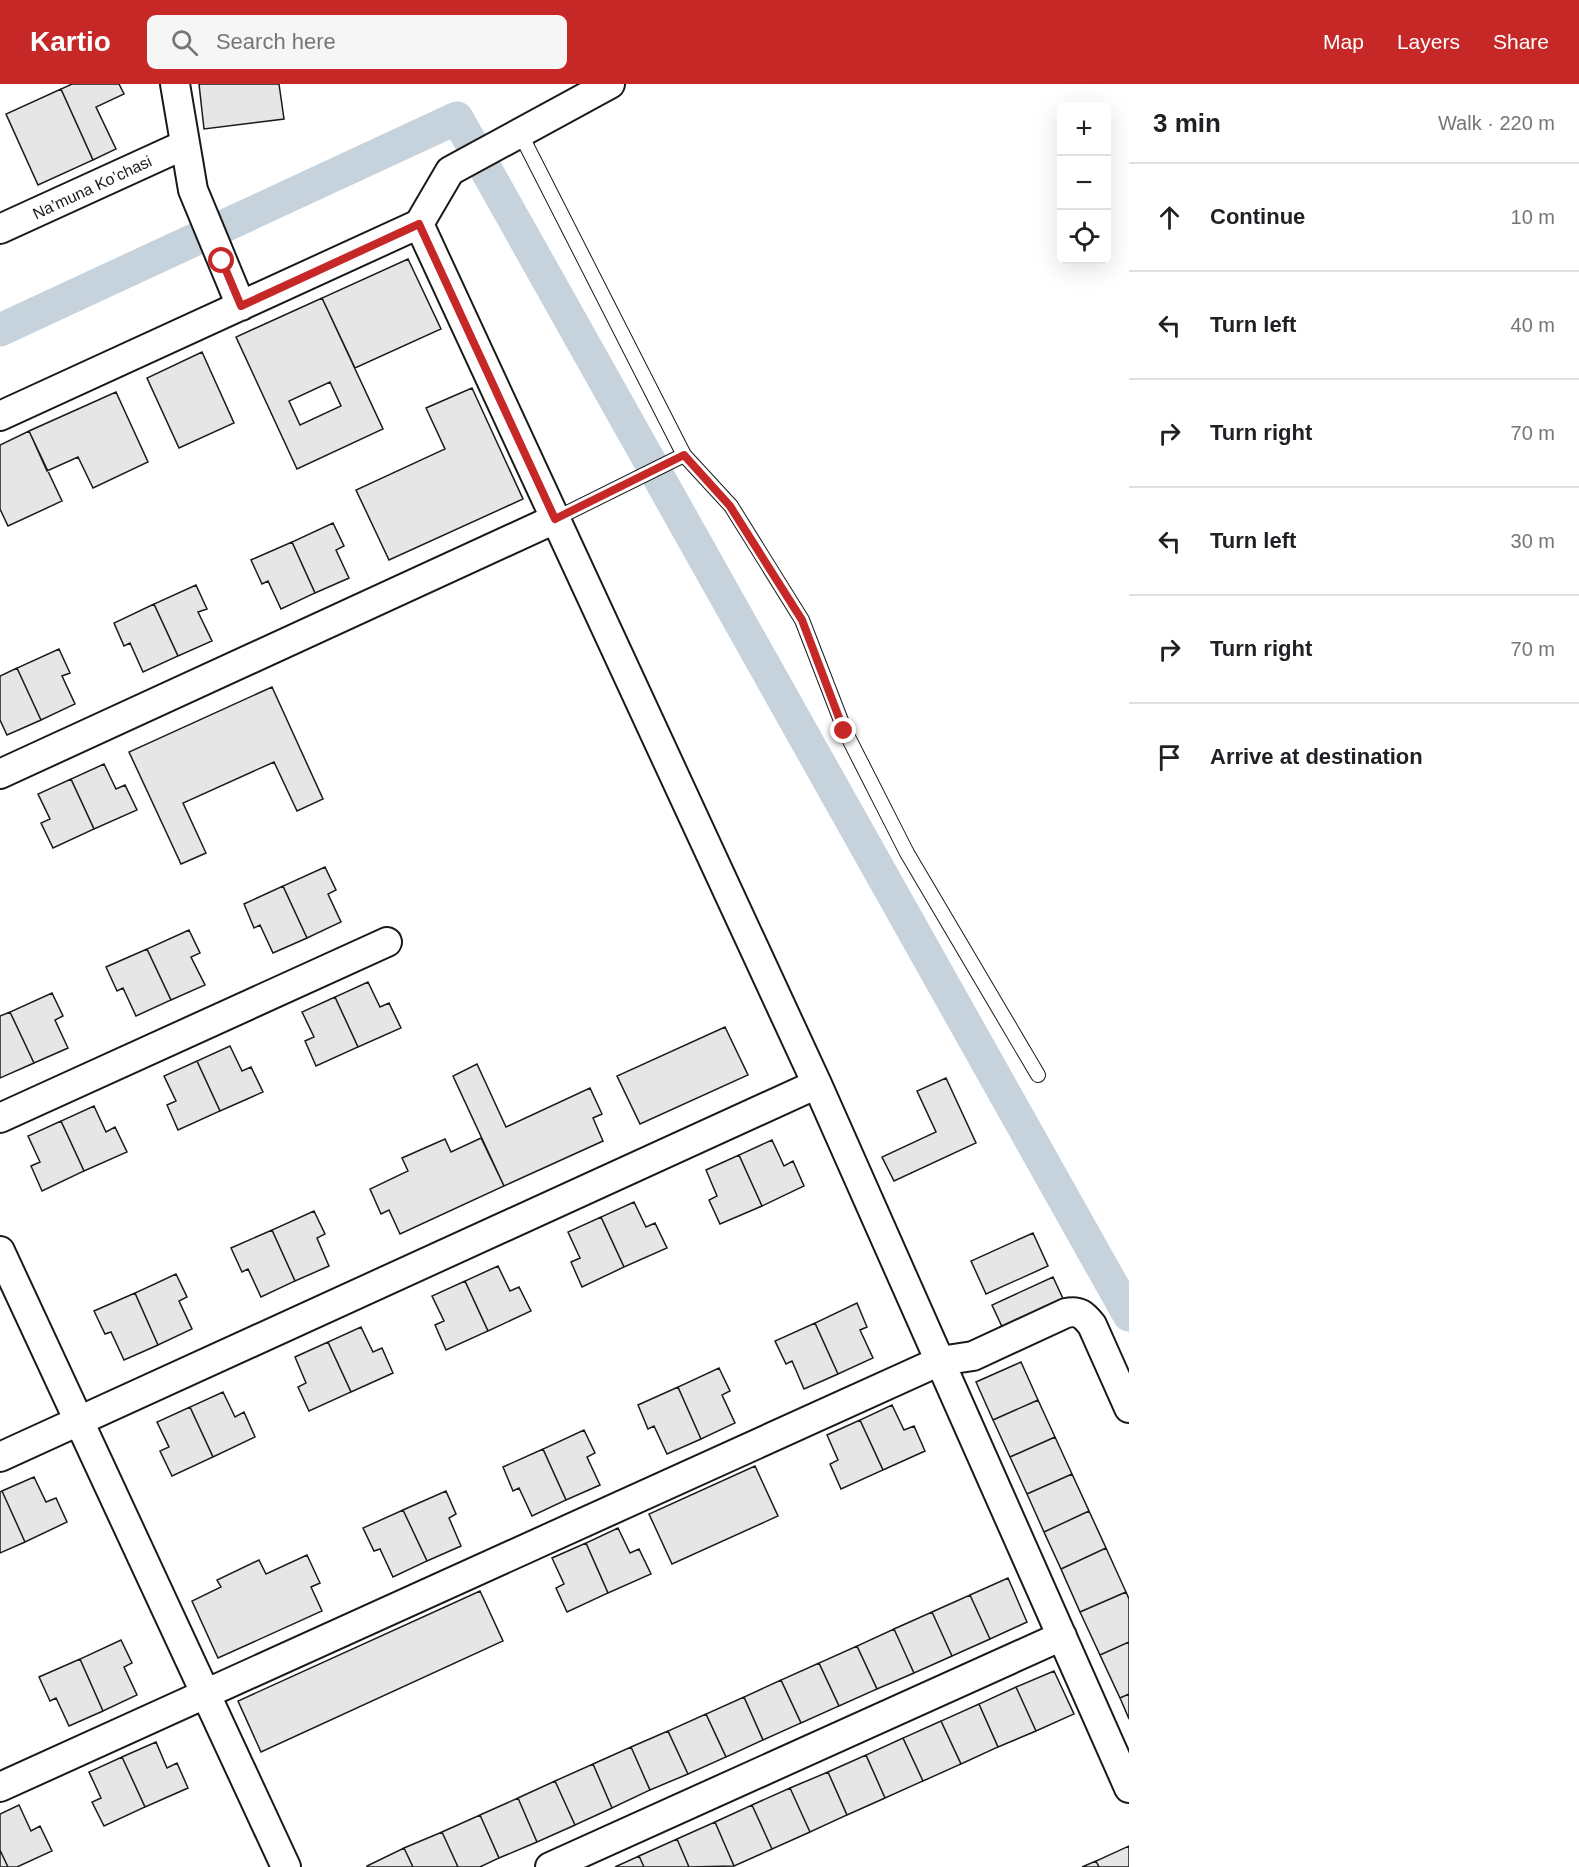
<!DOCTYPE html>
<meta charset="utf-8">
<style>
:root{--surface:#fff;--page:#f6f6f6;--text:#202124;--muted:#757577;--line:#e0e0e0;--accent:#c62828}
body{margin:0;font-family:Helvetica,sans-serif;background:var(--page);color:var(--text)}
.controls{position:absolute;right:18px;top:18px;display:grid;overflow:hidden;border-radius:9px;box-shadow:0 6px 24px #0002}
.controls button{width:54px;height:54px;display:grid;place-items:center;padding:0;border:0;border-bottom:2px solid var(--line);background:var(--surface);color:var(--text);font:30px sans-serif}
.stop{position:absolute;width:18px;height:18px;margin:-14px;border:4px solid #c62828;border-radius:50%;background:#fff}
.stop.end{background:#c62828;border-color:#fff;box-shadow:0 2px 6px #0008}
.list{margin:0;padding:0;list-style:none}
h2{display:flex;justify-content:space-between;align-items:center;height:78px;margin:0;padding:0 24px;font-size:26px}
h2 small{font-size:20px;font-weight:400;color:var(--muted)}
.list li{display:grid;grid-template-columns:39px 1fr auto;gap:18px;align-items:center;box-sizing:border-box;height:108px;padding:0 24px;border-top:2px solid var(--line)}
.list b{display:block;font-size:22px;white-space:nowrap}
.list em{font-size:20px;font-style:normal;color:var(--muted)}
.icon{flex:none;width:33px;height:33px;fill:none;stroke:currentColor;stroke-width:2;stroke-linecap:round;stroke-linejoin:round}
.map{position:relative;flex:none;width:1129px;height:1783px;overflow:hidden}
header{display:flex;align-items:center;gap:36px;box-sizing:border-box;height:84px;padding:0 30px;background:var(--accent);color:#fff}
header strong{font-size:28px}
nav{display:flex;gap:33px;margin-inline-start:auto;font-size:21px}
.search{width:420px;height:54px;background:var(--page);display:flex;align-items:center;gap:15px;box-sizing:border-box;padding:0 21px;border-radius:9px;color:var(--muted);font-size:22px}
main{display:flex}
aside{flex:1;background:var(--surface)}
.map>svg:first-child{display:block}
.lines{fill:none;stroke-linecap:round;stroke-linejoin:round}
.canal{stroke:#c6d2dc;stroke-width:33}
.building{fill:#e6e6e6;stroke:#1a1a1a;stroke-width:1.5;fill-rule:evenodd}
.service-casing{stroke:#1a1a1a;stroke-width:16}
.minor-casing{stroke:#1a1a1a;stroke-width:32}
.service{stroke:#fff;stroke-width:14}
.minor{stroke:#fff;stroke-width:28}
.route{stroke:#c62828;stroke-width:8}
.labels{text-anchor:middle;stroke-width:4.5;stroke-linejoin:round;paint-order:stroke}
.street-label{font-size:16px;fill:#1a1a1a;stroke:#fff}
</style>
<header>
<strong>Kartio</strong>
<div class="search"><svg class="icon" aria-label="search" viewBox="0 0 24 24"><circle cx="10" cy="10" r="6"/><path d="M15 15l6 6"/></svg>Search here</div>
<nav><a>Map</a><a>Layers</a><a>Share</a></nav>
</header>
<main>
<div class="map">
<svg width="1129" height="1783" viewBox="0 0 1129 1783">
<rect width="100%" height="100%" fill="#fff"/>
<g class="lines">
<path class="canal" d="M0,246L457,34L1129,1231"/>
</g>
<path class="building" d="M72,0H119L124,10L96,23L116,65L93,76L61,5Z
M199,0H279L284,35L204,45Z
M61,5L93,76L38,101L6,30Z
M408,175L441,245L355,284L322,214Z
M322,214L383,345L297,385L236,253ZM330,298L341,322L300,341L289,317Z
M202,268L234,339L179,364L147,294Z
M472,304L523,415L389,476L356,406L445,365L426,324Z
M116,308L148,378L93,404L78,373L47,387L29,347Z
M29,347L62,417L8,442L0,425V361Z
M333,439L344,462L336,466L349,494L315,509L292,458Z
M292,458L315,509L281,525L268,497L262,500L251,476Z
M196,501L207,525L198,528L212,557L178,572L154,520Z
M154,520L178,572L143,588L130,559L124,562L114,539Z
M59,565L70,589L62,592L75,620L41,636L17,584Z
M17,584L41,636L7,651L0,636V592Z
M272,603L323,715L297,727L274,678L183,719L206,769L181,780L129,668Z
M104,680L116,705L125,701L137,726L94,745L71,695Z
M71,695L94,745L53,764L41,739L50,735L38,710Z
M325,783L336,806L328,810L341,838L307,854L283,802Z
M283,802L307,854L273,869L260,841L254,844L244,820Z
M189,846L200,869L191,873L205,901L171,916L147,865Z
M147,865L171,916L136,932L123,904L117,907L106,883Z
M368,898L380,923L389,919L401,944L358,963L335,913Z
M52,909L63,932L55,936L68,964L34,979L10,928Z
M335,913L358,963L316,982L305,957L314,953L302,928Z
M10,928L34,979L0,994V932Z
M725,943L748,991L640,1040L617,992Z
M230,962L242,987L251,983L263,1008L220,1027L197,977Z
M197,977L220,1027L178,1046L167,1021L176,1017L164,992Z
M477,980L506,1043L590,1004L602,1030L593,1034L603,1057L504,1102L453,992Z
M946,994L976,1059L894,1097L882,1073L936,1048L917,1007Z
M94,1022L106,1048L115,1043L127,1068L84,1087L61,1037Z
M61,1037L84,1087L42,1107L31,1082L40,1078L28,1052Z
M481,1054L504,1102L400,1150L389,1126L381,1130L370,1105L408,1087L402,1074L445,1055L451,1068Z
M772,1056L784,1082L793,1077L804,1102L762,1122L739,1071Z
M739,1071L762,1122L720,1140L709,1116L717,1112L706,1086Z
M634,1118L646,1143L655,1139L667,1164L624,1183L601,1133Z
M314,1127L325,1150L317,1154L329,1182L295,1197L272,1146Z
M601,1133L624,1183L582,1203L571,1178L580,1174L568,1148Z
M272,1146L295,1197L261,1213L248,1185L242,1188L231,1164Z
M1033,1149L1048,1182L986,1210L971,1177Z
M498,1182L510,1207L519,1203L531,1227L488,1247L465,1197Z
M176,1190L187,1213L179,1217L192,1245L158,1261L135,1209Z
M1053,1193L1065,1219L1004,1247L992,1221Z
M465,1197L488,1247L446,1266L435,1241L444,1237L432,1212Z
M135,1209L158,1261L124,1276L111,1248L105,1250L94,1227Z
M857,1219L867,1243L860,1246L873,1274L838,1290L815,1239Z
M815,1239L838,1290L804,1305L792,1277L786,1280L775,1257Z
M361,1243L373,1268L382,1264L393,1289L351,1308L328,1258Z
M328,1258L351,1308L309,1327L298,1303L306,1299L295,1273Z
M1021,1278L1038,1316L993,1336L976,1298Z
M719,1284L730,1307L722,1311L735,1339L701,1355L678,1303Z
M678,1303L701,1355L667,1370L654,1342L648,1345L638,1321Z
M223,1308L235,1333L244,1328L255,1353L213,1373L190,1323Z
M1038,1316L1055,1353L1010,1373L993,1336Z
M892,1321L904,1346L914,1342L925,1367L883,1386L860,1336Z
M190,1323L213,1373L172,1392L160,1367L169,1363L157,1338Z
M860,1336L883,1386L841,1405L830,1380L838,1376L827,1351Z
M584,1346L595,1369L587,1373L600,1401L566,1416L543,1365Z
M1055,1353L1072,1390L1027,1410L1010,1373Z
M543,1365L566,1416L532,1432L519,1404L513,1407L503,1383Z
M755,1382L778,1432L672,1480L649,1430Z
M1072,1390L1089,1427L1044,1448L1027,1410Z
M34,1393L46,1418L56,1414L67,1438L25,1458L2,1407Z
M2,1407L25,1458L0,1469V1408Z
M446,1407L456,1430L449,1434L461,1462L427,1477L403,1426Z
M403,1426L427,1477L393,1493L380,1465L374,1467L363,1444Z
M1089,1427L1106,1464L1061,1485L1044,1448Z
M618,1444L630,1469L639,1465L651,1490L608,1509L586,1459Z
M586,1459L608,1509L567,1528L556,1504L564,1500L552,1474Z
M1106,1464L1126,1508L1080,1528L1061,1485Z
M307,1471L320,1499L311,1503L322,1527L218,1574L192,1517L221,1503L217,1496L259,1476L266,1490Z
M1008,1494L1027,1538L990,1555L970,1511Z
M480,1507L503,1557L261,1668L238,1617Z
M1126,1508L1129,1515V1558L1100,1571L1080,1528Z
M970,1511L990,1555L952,1572L932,1528Z
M932,1528L952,1572L914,1589L894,1545Z
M894,1545L914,1589L877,1605L857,1562Z
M121,1556L132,1579L124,1583L137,1611L103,1627L80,1575Z
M1129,1558V1610L1120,1614L1100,1571Z
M857,1562L877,1605L839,1622L819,1579Z
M80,1575L103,1627L69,1642L56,1614L50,1617L39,1593Z
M819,1579L839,1622L801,1639L781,1596Z
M1054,1587L1074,1630L1036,1647L1016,1603Z
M781,1596L801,1639L763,1656L744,1613Z
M1016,1603L1036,1647L998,1663L979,1620Z
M1129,1610V1635L1120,1614Z
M744,1613L763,1656L726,1673L706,1630Z
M979,1620L998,1663L961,1680L941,1637Z
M706,1630L726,1673L688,1690L668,1647Z
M941,1637L961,1680L923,1697L903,1654Z
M668,1647L688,1690L650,1706L631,1663Z
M903,1654L923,1697L885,1714L866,1671Z
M156,1658L167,1684L177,1679L188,1704L145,1723L122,1673Z
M631,1663L650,1706L612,1724L593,1680Z
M866,1671L885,1714L847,1731L828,1688Z
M122,1673L145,1723L104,1742L92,1718L101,1714L89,1688Z
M593,1680L612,1724L575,1741L555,1697Z
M828,1688L847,1731L810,1748L790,1704Z
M555,1697L575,1741L537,1758L518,1714Z
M790,1704L810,1748L772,1765L752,1721Z
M518,1714L537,1758L499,1774L480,1731Z
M19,1721L31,1747L40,1742L52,1767L17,1783H8L0,1766V1730Z
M752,1721L772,1765L734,1782L715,1738Z
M480,1731L499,1774L480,1783H458L442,1748Z
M715,1738L734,1782L689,1783L677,1755Z
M442,1748L458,1783H413L404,1764Z
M677,1755L689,1783H644L639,1772Z
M1129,1762V1783H1099L1096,1777Z
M404,1764L413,1783H367V1782Z
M0,1766L8,1783H0Z
M639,1772L644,1783H615Z
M1096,1777L1099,1783H1082Z"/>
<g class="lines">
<defs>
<path id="service" d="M520,49L684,371L555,435
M684,371L731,422L802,536L845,647L907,769L1038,991"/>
<path id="minor" d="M175,0L193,106L241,222
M419,140L817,1000L1129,1704
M0,145L184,61
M0,332L419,140L450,87L610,0
M0,690L555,435
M0,1034L387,858
M0,1167L286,1783
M0,1373L817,1000
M0,1703L940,1277L973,1272L1066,1229C1079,1226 1084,1231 1092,1241L1129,1324
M550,1783L1062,1552"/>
</defs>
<use href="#service" class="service-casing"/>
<use href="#minor" class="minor-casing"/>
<use href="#service" class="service"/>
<use href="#minor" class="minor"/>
</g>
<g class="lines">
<path class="route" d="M222,177L241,222L419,140L555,435L684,371L730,422L802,536L844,647"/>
</g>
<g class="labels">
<g class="street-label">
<text transform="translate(92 103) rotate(-25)" y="6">Na’muna Ko’chasi</text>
</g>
</g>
</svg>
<div class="controls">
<button>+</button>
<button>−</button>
<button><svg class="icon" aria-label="locate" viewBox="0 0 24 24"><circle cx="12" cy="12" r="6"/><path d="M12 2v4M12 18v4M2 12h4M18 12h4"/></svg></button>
</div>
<div class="stop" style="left:222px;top:177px"></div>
<div class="stop end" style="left:844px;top:647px"></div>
</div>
<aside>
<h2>3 min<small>Walk · 220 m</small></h2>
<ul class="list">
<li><svg class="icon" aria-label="ahead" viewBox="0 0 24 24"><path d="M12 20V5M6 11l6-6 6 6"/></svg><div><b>Continue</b></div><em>10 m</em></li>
<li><svg class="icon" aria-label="left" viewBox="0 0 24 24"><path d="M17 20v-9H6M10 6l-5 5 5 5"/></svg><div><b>Turn left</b></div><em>40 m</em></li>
<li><svg class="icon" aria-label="right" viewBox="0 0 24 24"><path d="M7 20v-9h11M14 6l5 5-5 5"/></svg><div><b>Turn right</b></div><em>70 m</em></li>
<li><svg class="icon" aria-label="left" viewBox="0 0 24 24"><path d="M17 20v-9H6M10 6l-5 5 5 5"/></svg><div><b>Turn left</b></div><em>30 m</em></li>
<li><svg class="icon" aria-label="right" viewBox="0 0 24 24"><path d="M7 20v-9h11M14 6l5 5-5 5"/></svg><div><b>Turn right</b></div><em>70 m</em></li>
<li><svg class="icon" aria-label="arrive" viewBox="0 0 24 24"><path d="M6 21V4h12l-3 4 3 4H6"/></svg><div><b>Arrive at destination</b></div></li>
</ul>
</aside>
</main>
